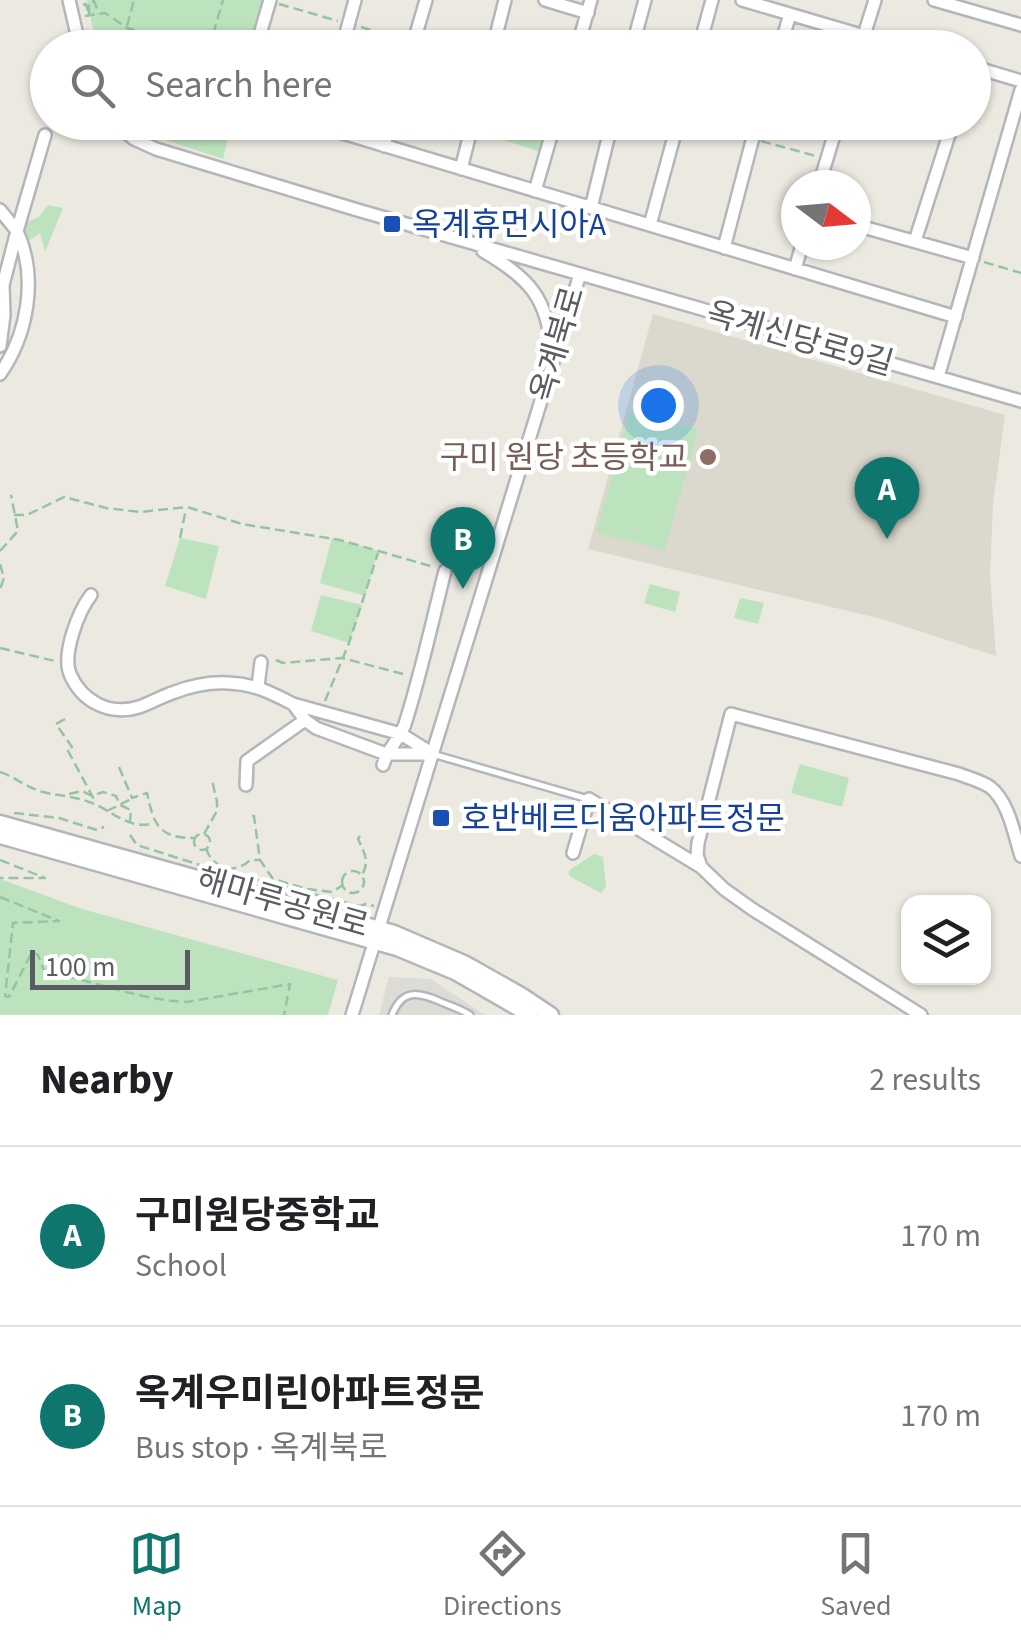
<!DOCTYPE html>
<meta charset="utf-8">
<style>
:root{--surface:#fff;--page:#f2f2f2;--text:#202124;--muted:#757577;--line:#e0e0e0;--accent:#0f766e}
body{margin:0;font-family:"Source Sans 3","Noto Sans KR",sans-serif;background:var(--page);color:var(--text)}
.controls{position:absolute;right:30px;bottom:30px;display:grid;overflow:hidden;border-radius:20px;box-shadow:0 2px 8px #0004}
.controls button{width:90px;height:90px;display:grid;place-items:center;padding:0;border:0;border-bottom:2px solid var(--line);background:var(--surface);color:var(--text);font:50px sans-serif}
.compass{position:absolute;left:781px;top:170px;width:90px;height:90px;border-radius:50%;background:var(--surface);box-shadow:0 2px 8px #0004;rotate:106deg}
.scale{position:absolute;left:30px;bottom:25px;width:160px;box-sizing:border-box;padding-left:10px;border:5px solid #595c60;border-top:0;font-size:28px;line-height:35px;white-space:nowrap;color:#595c60;-webkit-text-stroke:8px #fff;paint-order:stroke}
.you{position:absolute;left:658px;top:405px;width:35px;height:35px;margin:-25px;border:8px solid #fff;border-radius:50%;background:#1a73e8;box-shadow:0 0 0 15px #1a73e833}
.badge{display:grid;place-items:center;width:65px;height:65px;border-radius:50%;background:var(--accent);color:#fff;font-size:32px;font-weight:700}
.pin{position:absolute;translate:-50% -82px;filter:drop-shadow(0 2px 5px #0008)}
.pin::after{content:'';position:absolute;top:52px;width:35px;height:30px;background:inherit;clip-path:polygon(0 0,100% 0,50% 100%)}
.list{margin:0;padding:0;list-style:none}
h2{display:flex;justify-content:space-between;align-items:center;height:130px;margin:0;padding:0 40px;font-size:42px}
h2 small{font-size:32px;font-weight:400;color:var(--muted)}
.list li{display:grid;grid-template-columns:65px 1fr auto;gap:30px;align-items:center;box-sizing:border-box;height:180px;padding:0 40px;border-top:2px solid var(--line)}
.list b{display:block;font-size:38px;white-space:nowrap}
.list p{margin:0;font-size:32px;white-space:nowrap;color:var(--muted)}
.list em{font-size:32px;font-style:normal;color:var(--muted)}
.icon{flex:none;width:55px;height:55px;fill:none;stroke:currentColor;stroke-width:2;stroke-linecap:round;stroke-linejoin:round}
.map{position:relative;flex:none;width:1021px;height:1015px;overflow:hidden}
.search{position:absolute;background:var(--surface);box-shadow:0 2px 8px #0004;left:30px;right:30px;top:30px;height:110px;display:flex;align-items:center;gap:25px;box-sizing:border-box;padding:0 35px;border-radius:55px;color:var(--muted);font-size:38px}
.sheet{height:490px;background:var(--surface)}
nav{display:flex;justify-content:space-around;align-items:center;box-sizing:border-box;height:140px;border-top:2px solid var(--line);background:var(--surface);font-size:28px;color:var(--muted)}
nav a{display:grid;justify-items:center;gap:5px}
nav .on{color:var(--accent)}
.map>svg:first-child{display:block}
.industrial{fill:#dddbd5}
.education{fill:#dbd8ce}
.green{fill:#bde3be}
.lines{fill:none;stroke-linecap:round;stroke-linejoin:round}
.service-casing{stroke:#b3b6ba;stroke-width:10}
.minor-casing{stroke:#b3b6ba;stroke-width:16}
.tertiary-casing{stroke:#b3b6ba;stroke-width:19}
.path{stroke:#96c3a5;stroke-width:2.5;stroke-dasharray:10 5;stroke-linecap:butt}
.service{stroke:#fff;stroke-width:5}
.minor{stroke:#fff;stroke-width:11}
.tertiary{stroke:#fff;stroke-width:14}
.transit-dot{fill:#1a4fb4;stroke:#fff;stroke-width:4}
.education-dot{fill:#8d6e63;stroke:#fff;stroke-width:4}
.labels{text-anchor:middle;stroke-width:9;stroke-linejoin:round;paint-order:stroke}
.transit-label{font-size:32px;fill:#164399;stroke:#fff;text-anchor:start}
.street-label{font-size:32px;fill:#595c60;stroke:#fff}
.education-label{font-size:32px;fill:#785e54;stroke:#fff;text-anchor:end}
</style>
<div class="map">
<svg width="1021" height="1015" viewBox="0 0 1021 1015">
<rect width="100%" height="100%" fill="#ebe9e0"/>
<path class="industrial" d="M389,977L431,979L485,1015H379Z"/>
<path class="education" d="M653,314L1005,415L993,503L990,576L996,656L882,619L588,549Z"/>
<path class="green" d="M87,0H264L251,48L97,47Z
M126,123H232L223,159L132,129Z
M486,123V122L548,123L540,152L483,133Z
M48,205L63,208L45,252L40,233L28,241L22,228V224L39,217Z
M630,412L698,429L665,550L596,533Z
M180,538L219,546L206,599L165,586Z
M332,538L378,551L365,596L320,583Z
M650,584L680,592L675,612L644,603Z
M321,595L362,605L349,643L311,631Z
M740,598L764,603L758,624L734,618Z
M800,764L849,778L842,807L791,793Z
M594,854L603,857L606,887L601,893L571,877L568,873L571,869Z
M0,879L82,909L338,980L328,1015H0Z"/>
<g class="lines">
<defs>
<path id="service" d="M436,755L588,799
M392,1015C402,989 418,992 439,1001C450,1006 461,1009 470,1015"/>
<path id="minor" d="M69,0L80,48
M545,0L588,13
M742,0L905,48
M934,0L1021,25
M256,48L270,0
M342,48L355,0
M412,48L426,0
M493,48L505,0
M577,48L591,0
M632,48L645,0
M699,48L712,0
M780,48L790,14
M860,48L875,0
M974,67L1021,81
M113,122L134,139L156,149L354,209L1021,401
M306,122L956,317
M384,146L391,122
M461,169L473,122
M819,185L838,122
M535,191L555,122
M591,208L612,122
M0,210L17,231L45,135
M650,225L678,122
M856,225L973,258
M915,241L953,122
M724,248L757,122
M483,251C530,279 548,298 552,353
M795,269L802,245
M0,346L4,315L3,285L17,231
M0,374C28,334 38,277 17,231
M938,377L1021,90
M91,595C78,612 62,654 70,674C82,702 110,716 139,707C151,703 162,696 175,692C191,686 210,682 228,683C254,684 270,692 293,704
M258,686L261,662
M293,704L401,734L433,754H386L316,728L305,720Z
M383,765C387,749 400,739 405,724C421,674 432,622 445,571
M246,785L247,761L305,720
M573,853L589,799L701,867L724,889L752,909L921,1015
M701,867L697,855L698,843L731,714L959,774C969,778 981,781 990,787C1009,802 1014,834 1021,856
M352,1015L580,274"/>
<path id="tertiary" d="M0,823L394,933L466,964L521,995L551,1015
M0,836L397,948L455,972L530,1015"/>
</defs>
<use href="#service" class="service-casing"/>
<use href="#minor" class="minor-casing"/>
<use href="#tertiary" class="tertiary-casing"/>
<path class="path" d="M279,4L338,21
M83,5L86,4L89,15V3L94,1L99,14
M85,16L105,13L127,28L199,48
M127,26L134,0
M361,27L401,39
M209,48L223,0
M696,122L744,136
M761,141L816,156
M984,262L1021,273
M14,515H27L64,497L106,508L140,512L187,507L242,524L340,540L434,567
M180,538L186,509
M0,551L18,531L11,495
M0,564L4,578L0,589
M0,648L55,661
M276,660L283,663L342,658L407,675
M325,701L349,643L378,553
M65,719L56,724L72,747L67,749L96,803
M119,767L132,798L147,793C154,825 158,838 195,838
M0,772C15,777 27,788 43,792C58,796 74,796 89,802C111,809 128,831 154,823
M69,794L82,791L92,796L103,792L116,796L120,805L131,810L130,821
M107,811L131,799
M14,813L59,818L97,830L104,827
M252,816H254L260,860L273,879L307,889L332,892L343,885
M194 842a8 8 0 1 1 16 0a8 8 0 1 1-16 0Z
M204,834L217,811V802L212,780
M130,835L137,845L203,866L360,906L366,904L374,906
M360,836L358,839C364,852 370,861 362,875
M206,848C212,869 235,875 250,860H259
M0,860L45,878H0
M342 882a11 11 0 1 1 22 0a11 11 0 1 1-22 0Z
M0,897L59,921L13,923L5,996L9,997L32,952L38,955L44,971C92,980 138,1000 187,1002L290,984L284,1015"/>
<use href="#service" class="service"/>
<use href="#minor" class="minor"/>
<use href="#tertiary" class="tertiary"/>
</g>
<g class="transit-dot">
<rect x="382" y="214" width="20" height="20" rx="5"/>
<rect x="431" y="808" width="20" height="20" rx="5"/>
</g>
<circle class="education-dot" cx="708" cy="457" r="10"/>
<g class="labels">
<g class="transit-label">
<text x="412" y="235">옥계휴먼시아A</text>
<text x="461" y="829">호반베르디움아파트정문</text>
</g>
<g class="street-label">
<text transform="translate(800 338) rotate(16)" y="11">옥계신당로9길</text>
<text transform="translate(557 344) rotate(-74)" y="11">옥계북로</text>
<text transform="translate(283 902) rotate(16)" y="11">해마루공원로</text>
</g>
<g class="education-label">
<text x="688" y="468">구미 원당 초등학교</text>
</g>
</g>
</svg>
<div class="controls">
<button><svg class="icon" aria-label="layers" viewBox="0 0 24 24"><path d="M12 4l9 5-9 5-9-5zM3 14l9 5 9-5"/></svg></button>
</div>
<svg class="compass" viewBox="-18 -18 36 36"><path d="M0-13l5 13h-10z" fill="#e53935"/><path d="M0 13l5-13h-10z" fill="#757577"/></svg>
<div class="scale">100 m</div>
<div class="you"></div>
<div class="pin badge" style="left:887px;top:539px">A</div>
<div class="pin badge" style="left:463px;top:589px">B</div>
<div class="search"><svg class="icon" aria-label="search" viewBox="0 0 24 24"><circle cx="10" cy="10" r="6"/><path d="M15 15l6 6"/></svg>Search here</div>
</div>
<section class="sheet">
<h2>Nearby<small>2 results</small></h2>
<ul class="list">
<li><span class="badge">A</span><div><b>구미원당중학교</b><p>School</p></div><em>170 m</em></li>
<li><span class="badge">B</span><div><b>옥계우미린아파트정문</b><p>Bus stop · 옥계북로</p></div><em>170 m</em></li>
</ul>
</section>
<nav>
<a class="on"><svg class="icon" aria-label="map" viewBox="0 0 24 24"><path d="M3 6l6-2 6 2 6-2v14l-6 2-6-2-6 2zM9 4v14M15 6v14"/></svg>Map</a>
<a><svg class="icon" aria-label="directions" viewBox="0 0 24 24"><path d="M12 3l9 9-9 9-9-9zM9 14v-3h6M13 9l2 2-2 2"/></svg>Directions</a>
<a><svg class="icon" aria-label="saved" viewBox="0 0 24 24"><path d="M7 4h10v16l-5-4-5 4z"/></svg>Saved</a>
</nav>
